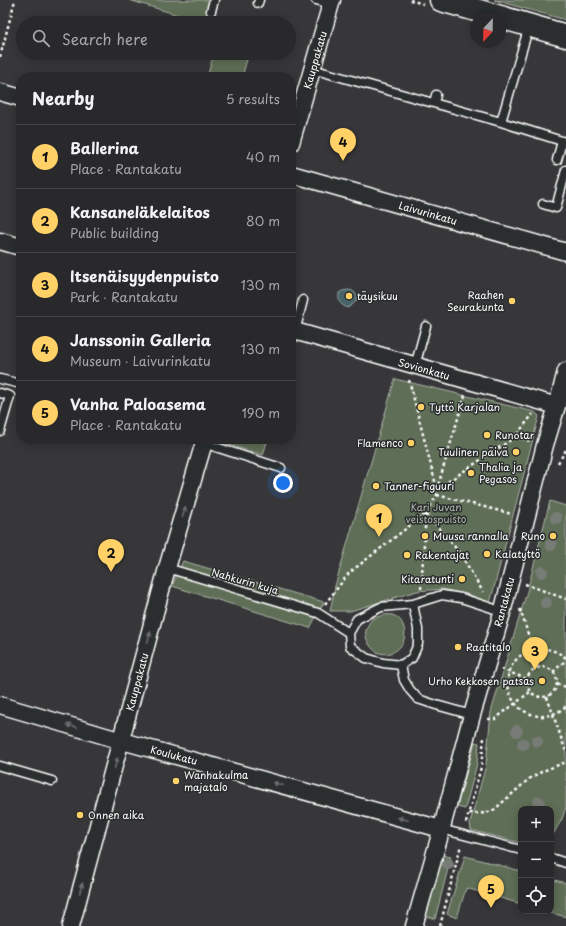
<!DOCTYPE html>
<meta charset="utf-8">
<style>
:root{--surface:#29282a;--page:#313032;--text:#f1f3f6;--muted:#a5a6a8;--line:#454447;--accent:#ffd166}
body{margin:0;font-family:"Playpen Sans",sans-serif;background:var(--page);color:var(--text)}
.controls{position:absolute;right:12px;bottom:12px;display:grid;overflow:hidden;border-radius:8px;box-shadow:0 2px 10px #0003}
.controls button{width:36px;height:36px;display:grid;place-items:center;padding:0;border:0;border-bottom:1px solid var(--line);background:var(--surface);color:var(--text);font:20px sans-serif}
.compass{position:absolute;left:470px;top:12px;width:36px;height:36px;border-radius:50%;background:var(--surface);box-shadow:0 2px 10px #0003;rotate:202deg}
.you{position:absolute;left:283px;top:483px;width:14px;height:14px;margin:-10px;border:3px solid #fff;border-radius:50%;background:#1a73e8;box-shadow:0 0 0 6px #1a73e833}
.badge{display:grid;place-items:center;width:26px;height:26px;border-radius:50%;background:var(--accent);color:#111;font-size:13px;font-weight:700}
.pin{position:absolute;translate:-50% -33px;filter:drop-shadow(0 1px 2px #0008)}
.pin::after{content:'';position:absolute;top:21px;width:14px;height:12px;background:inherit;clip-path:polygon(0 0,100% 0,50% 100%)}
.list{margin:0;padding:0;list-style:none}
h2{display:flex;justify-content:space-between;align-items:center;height:52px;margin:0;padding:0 16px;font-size:17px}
h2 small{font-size:13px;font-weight:400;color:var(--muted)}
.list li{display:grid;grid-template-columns:26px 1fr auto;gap:12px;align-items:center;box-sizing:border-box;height:64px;padding:0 16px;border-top:1px solid var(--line)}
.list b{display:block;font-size:15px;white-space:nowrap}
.list p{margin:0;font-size:13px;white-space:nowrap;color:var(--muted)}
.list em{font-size:13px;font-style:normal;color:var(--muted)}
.icon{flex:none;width:22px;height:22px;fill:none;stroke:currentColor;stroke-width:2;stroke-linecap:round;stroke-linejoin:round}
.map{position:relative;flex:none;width:566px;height:926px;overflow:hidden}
.search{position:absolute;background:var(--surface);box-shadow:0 2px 10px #0003;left:16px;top:16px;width:280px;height:44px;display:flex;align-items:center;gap:10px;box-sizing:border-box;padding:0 14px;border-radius:22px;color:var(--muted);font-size:15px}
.panel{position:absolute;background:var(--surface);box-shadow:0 2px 10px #0003;left:16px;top:72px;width:280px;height:372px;border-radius:16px}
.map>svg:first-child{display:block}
.green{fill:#5e6e57;stroke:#aeb6ab}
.water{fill:#466469;stroke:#90a2a5}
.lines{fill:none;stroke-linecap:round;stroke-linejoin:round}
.lane-casing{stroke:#fff;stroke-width:11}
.street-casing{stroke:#fff;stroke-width:19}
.secondary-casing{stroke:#fff;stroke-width:25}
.path{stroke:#fff;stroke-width:2.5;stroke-dasharray:3 3;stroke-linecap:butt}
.lane{stroke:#2a2d2e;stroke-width:8}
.street{stroke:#2a2d2e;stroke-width:16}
.secondary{stroke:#2a2d2e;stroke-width:22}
.tree{fill:#787c77}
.oneway{fill:#6a6c6d}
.poi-dot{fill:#ffd166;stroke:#2a2d2e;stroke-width:1.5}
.labels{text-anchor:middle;stroke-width:3;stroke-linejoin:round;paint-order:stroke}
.street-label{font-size:10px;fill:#fff;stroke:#2a2d2e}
.poi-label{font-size:10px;fill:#fff;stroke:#2a2d2e;text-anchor:start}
.park-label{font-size:10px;fill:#aeb6ab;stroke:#2a2d2e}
</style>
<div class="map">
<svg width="566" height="926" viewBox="0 0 566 926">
<rect width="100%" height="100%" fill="#373638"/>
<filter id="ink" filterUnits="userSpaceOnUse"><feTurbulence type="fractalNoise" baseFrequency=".025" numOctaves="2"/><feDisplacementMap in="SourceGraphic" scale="8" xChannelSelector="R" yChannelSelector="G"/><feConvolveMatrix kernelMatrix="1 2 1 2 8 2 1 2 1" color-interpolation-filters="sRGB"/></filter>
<g filter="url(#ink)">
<path class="green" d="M129,0H209L211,1L204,23Z
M494,0H566V20Z
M214,53H236L248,56L242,77H218L208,74Z
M395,379L535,412L539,416L490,603L470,595L442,589L417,591L350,611H330L335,586Z
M216,439H268L263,455L216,441Z
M550,501L566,506V807L562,819L551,838V809H521V843L471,830L470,823L486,765L491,712L528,588Z
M183,561L324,602L310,628L172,586Z
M383,615C386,615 390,614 392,615C397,616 402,621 403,625C413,650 379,666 368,642C366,638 365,634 366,630C367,626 370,622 372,619Z
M475,742L479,743L477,764L465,809L457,807Z
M442,855L451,857L435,919L426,916Z
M465,856L521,871V904L466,888L457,918L447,914Z
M551,879L566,883V917L544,911H551Z"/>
<path class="water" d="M348,290C354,290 359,295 356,301C354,304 350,306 348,308C340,305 338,302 339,293L342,291Z"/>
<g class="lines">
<defs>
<path id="lane" d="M316,0L331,4
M258,3L259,0
M211,11L214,0
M529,26L501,122L562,141L557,160
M312,69L501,122
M434,103L436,95
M543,204L556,208L566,170
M295,332L303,300
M415,366L426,326
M0,379L21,384
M0,393L10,396L0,431
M203,443L281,468
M167,568L318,613L349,633
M413,604L418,629V644L412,658L401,665L383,663L366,658L350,646L349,633L357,619L381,607L413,604L442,595L461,598L492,608L502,613
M401,665L404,680L410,690L418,699L436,705L472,715
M0,766L52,781
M441,829L521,850
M551,858L566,863"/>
<path id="street" d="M0,92L21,98
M291,143L332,0
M291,174L566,252
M0,241L21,247
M291,330L557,406
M0,705L122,741L441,829
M71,926L167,568L205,439
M414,926L438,842L472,715L502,613L545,445L557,406L566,371"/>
<path id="secondary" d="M441,0L566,36"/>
</defs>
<use href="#lane" class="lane-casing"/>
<use href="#street" class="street-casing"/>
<use href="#secondary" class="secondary-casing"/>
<path class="path" d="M410,0L423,4
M0,57L15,0
M409,380L437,489L515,437L533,414
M515,437L530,441
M558,463L566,450
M437,495L512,514
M525,584L566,599
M421,589L426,513L437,495V489L465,395
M325,604L349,573L426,513L460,553L483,592
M520,609L539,668
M566,658C534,632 493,665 513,700C518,709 528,714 538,716C548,717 559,713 566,706
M527 682a15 15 0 1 1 30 0a15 15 0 1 1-30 0Z
M501,669L527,679
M553,672L566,660
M557,684L566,687
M547,697L566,752
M488,719H495L530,692
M469,813C479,814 486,814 495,809L529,779L543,771L566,762
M466,823L481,767L484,738
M440,926L461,845"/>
<use href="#lane" class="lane"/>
<use href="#street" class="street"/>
<use href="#secondary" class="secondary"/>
</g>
<g class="tree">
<circle cx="556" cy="518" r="6"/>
<circle cx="551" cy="545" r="6"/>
<circle cx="542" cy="572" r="6"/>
<circle cx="546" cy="603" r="6"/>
<circle cx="517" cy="731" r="6"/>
<circle cx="537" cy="741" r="6"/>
<circle cx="523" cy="744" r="6"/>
<circle cx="539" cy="802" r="6"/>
<circle cx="448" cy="864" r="6"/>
</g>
<defs><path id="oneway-solid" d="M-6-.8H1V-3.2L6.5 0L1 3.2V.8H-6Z"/></defs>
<g class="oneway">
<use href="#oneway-solid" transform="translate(184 512) rotate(-74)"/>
<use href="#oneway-solid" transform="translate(149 637) rotate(-75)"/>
<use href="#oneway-solid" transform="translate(72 726) rotate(-164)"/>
<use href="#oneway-solid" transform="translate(116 763) rotate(-75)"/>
<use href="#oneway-solid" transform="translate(278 784) rotate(-165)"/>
<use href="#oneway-solid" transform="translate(403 819) rotate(-165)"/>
<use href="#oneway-solid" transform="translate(81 888) rotate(-75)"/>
</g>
</g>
<g class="poi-dot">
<circle cx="349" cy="296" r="4"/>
<circle cx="512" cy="301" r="4"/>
<circle cx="421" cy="407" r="4"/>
<circle cx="487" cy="435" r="4"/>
<circle cx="411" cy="443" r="4"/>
<circle cx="516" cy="452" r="4"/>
<circle cx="471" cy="473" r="4"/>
<circle cx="376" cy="486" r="4"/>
<circle cx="425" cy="536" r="4"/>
<circle cx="553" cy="536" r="4"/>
<circle cx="487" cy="554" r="4"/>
<circle cx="407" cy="555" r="4"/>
<circle cx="462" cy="579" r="4"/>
<circle cx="458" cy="647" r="4"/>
<circle cx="542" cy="681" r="4"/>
<circle cx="176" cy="781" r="4"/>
<circle cx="80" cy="815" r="4"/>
</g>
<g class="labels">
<g class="street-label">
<text transform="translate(315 60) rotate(-74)" y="4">Kauppakatu</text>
<text transform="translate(428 213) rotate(16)" y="4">Laivurinkatu</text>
<text transform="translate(424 369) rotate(16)" y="4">Sovionkatu</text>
<text transform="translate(245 581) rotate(16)" y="4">Nahkurin kuja</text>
<text transform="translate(504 602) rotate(-75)" y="4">Rantakatu</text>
<text transform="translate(137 682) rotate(-75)" y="4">Kauppakatu</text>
<text transform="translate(174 755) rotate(15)" y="4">Koulukatu</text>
</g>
<g class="poi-label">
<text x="504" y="299" text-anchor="end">Raahen<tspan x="504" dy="12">Seurakunta</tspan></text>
<text x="357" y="300">täysikuu</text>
<text x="429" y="411">Tyttö Karjalan</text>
<text x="495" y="439">Runotar</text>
<text x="403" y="447" text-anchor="end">Flamenco</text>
<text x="508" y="456" text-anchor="end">Tuulinen päivä</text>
<text x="479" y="471">Thalia ja<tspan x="479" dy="12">Pegasos</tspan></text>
<text x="384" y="490">Tanner-figuuri</text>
<text x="433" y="540">Muusa rannalla</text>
<text x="545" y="540" text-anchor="end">Runo</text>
<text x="495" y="558">Kalatyttö</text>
<text x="415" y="559">Rakentajat</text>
<text x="454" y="583" text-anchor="end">Kitaratunti</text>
<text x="466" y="651">Raatitalo</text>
<text x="534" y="685" text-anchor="end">Urho Kekkosen patsas</text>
<text x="184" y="779">Wanhakulma<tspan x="184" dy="12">majatalo</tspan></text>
<text x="88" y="819">Onnen aika</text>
</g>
<g class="park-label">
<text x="436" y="511">Kari Juvan<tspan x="436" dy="12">veistospuisto</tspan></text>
</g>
</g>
</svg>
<div class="controls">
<button>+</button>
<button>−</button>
<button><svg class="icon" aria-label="locate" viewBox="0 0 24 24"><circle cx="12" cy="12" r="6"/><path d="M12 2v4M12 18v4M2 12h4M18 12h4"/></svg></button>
</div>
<svg class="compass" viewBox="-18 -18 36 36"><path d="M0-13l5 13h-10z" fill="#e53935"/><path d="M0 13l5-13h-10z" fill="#a5a6a8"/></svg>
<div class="you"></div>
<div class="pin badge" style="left:379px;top:537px">1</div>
<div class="pin badge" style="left:111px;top:572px">2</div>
<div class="pin badge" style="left:535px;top:670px">3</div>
<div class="pin badge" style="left:343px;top:161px">4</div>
<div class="pin badge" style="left:491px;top:908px">5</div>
<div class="search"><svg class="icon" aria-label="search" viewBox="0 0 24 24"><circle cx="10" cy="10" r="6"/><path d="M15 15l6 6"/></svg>Search here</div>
<section class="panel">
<h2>Nearby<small>5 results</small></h2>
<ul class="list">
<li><span class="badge">1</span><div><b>Ballerina</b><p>Place · Rantakatu</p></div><em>40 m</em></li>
<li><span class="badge">2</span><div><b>Kansaneläkelaitos</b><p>Public building</p></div><em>80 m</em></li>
<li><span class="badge">3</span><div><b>Itsenäisyydenpuisto</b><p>Park · Rantakatu</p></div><em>130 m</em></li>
<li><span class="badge">4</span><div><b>Janssonin Galleria</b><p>Museum · Laivurinkatu</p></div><em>130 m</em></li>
<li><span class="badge">5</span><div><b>Vanha Paloasema</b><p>Place · Rantakatu</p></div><em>190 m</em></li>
</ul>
</section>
</div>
